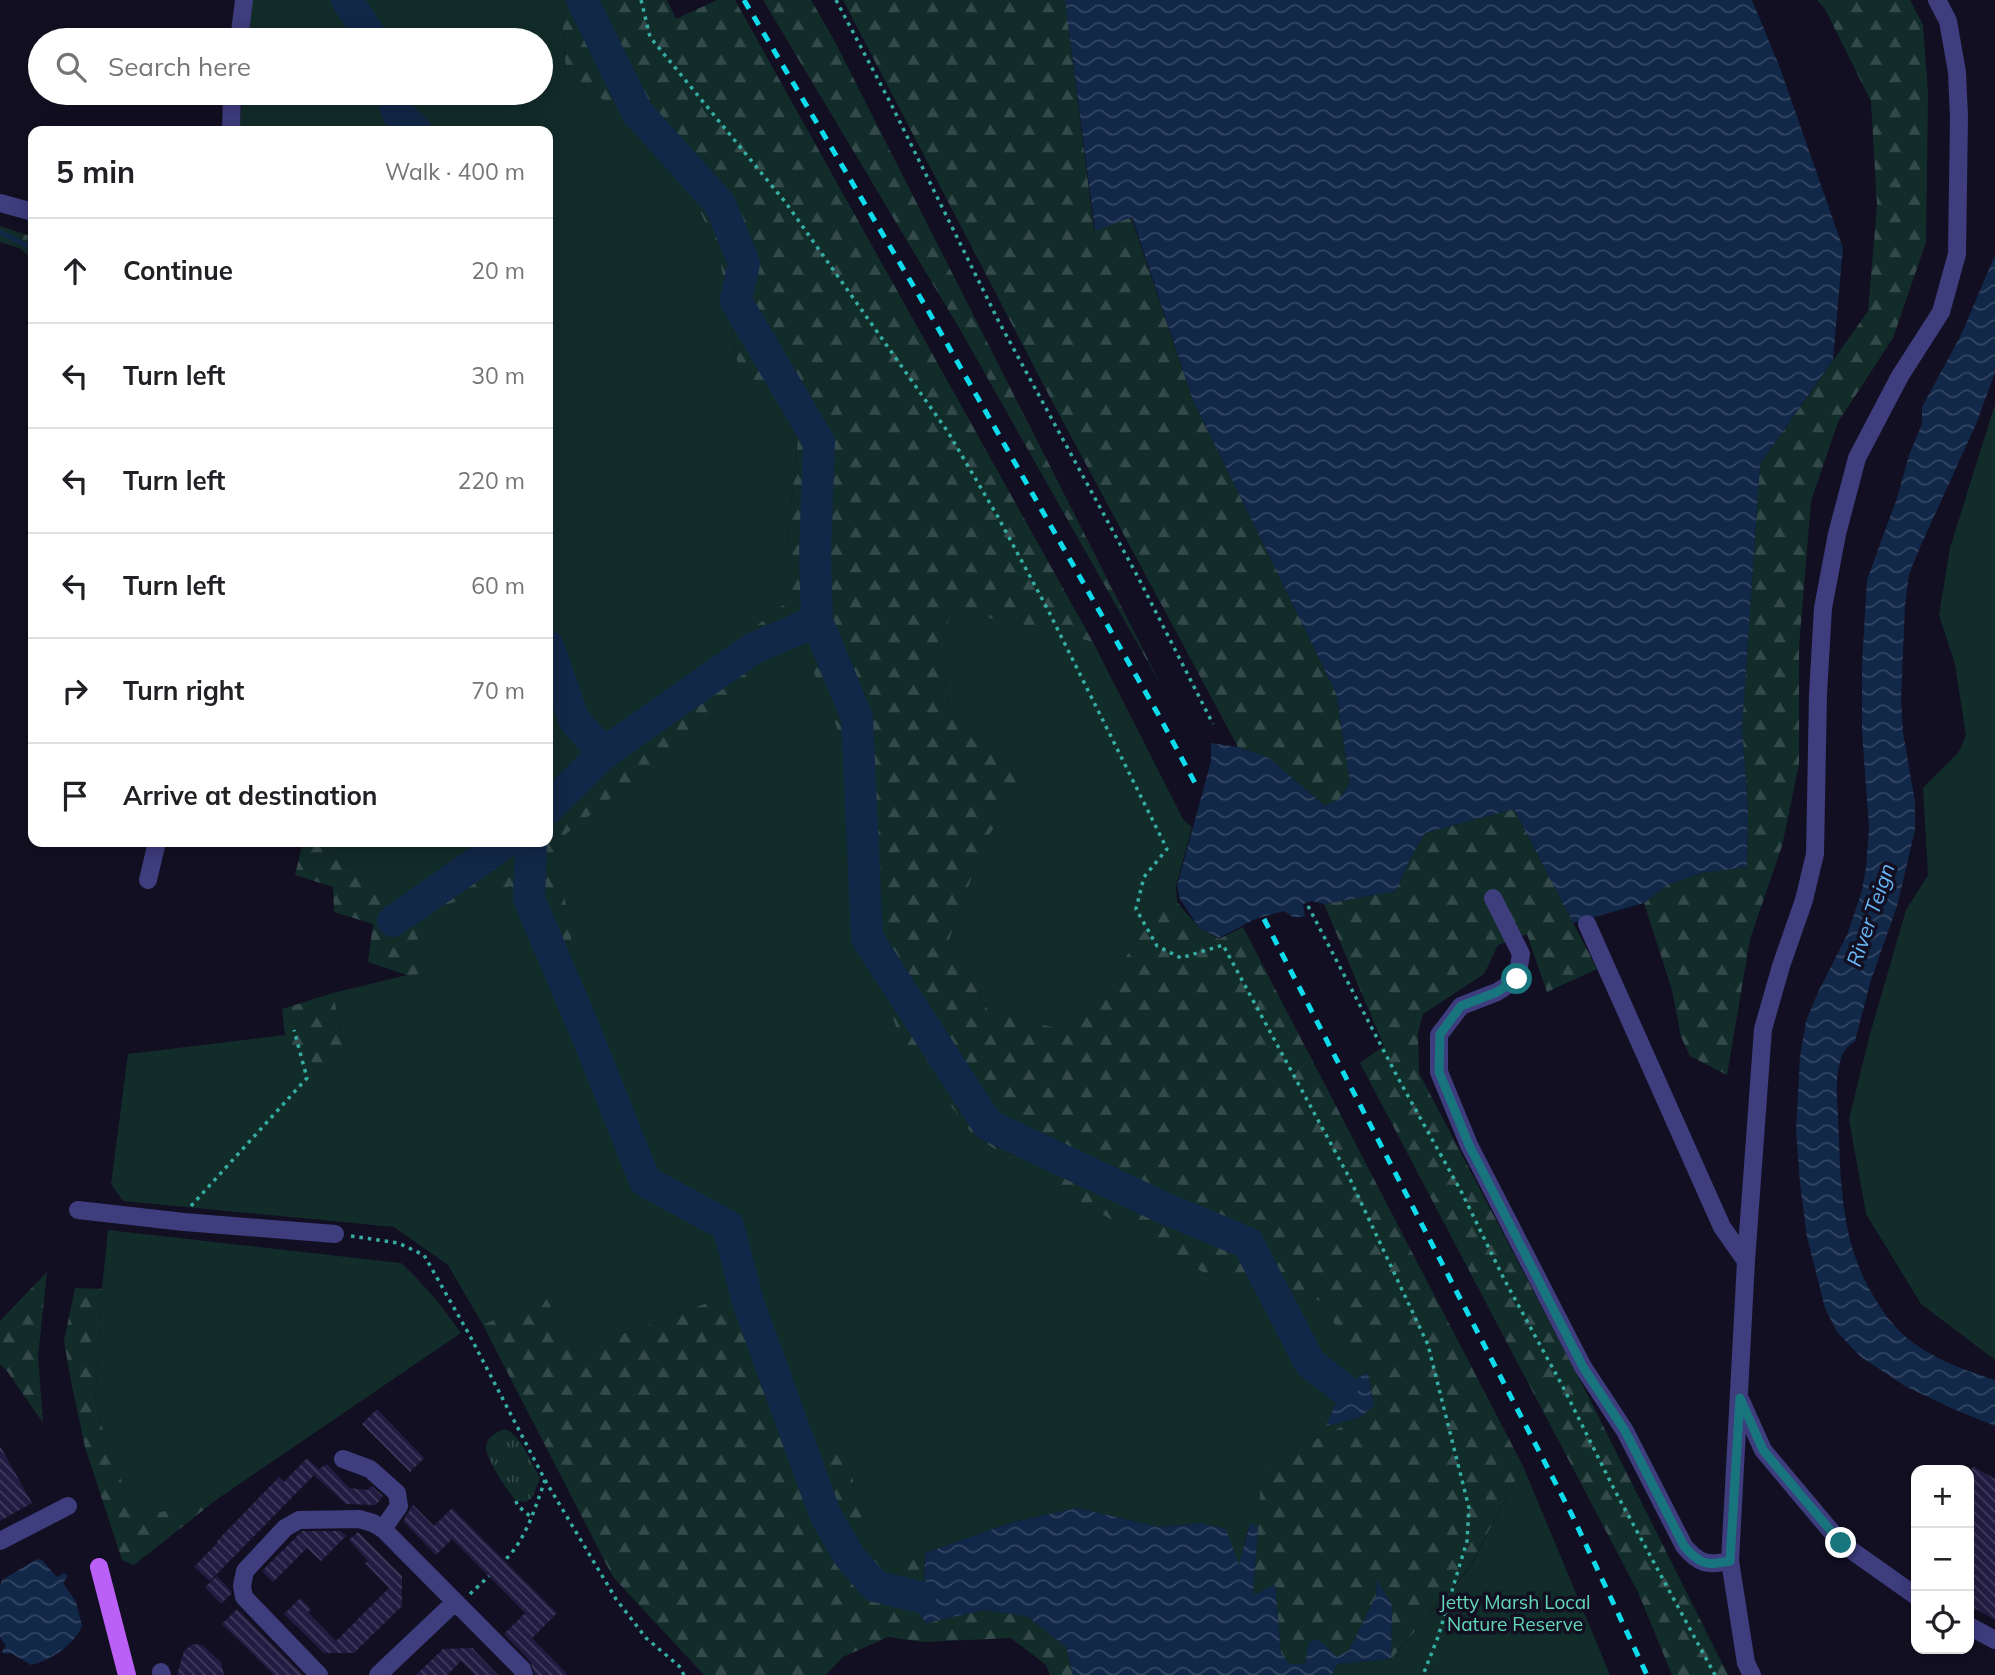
<!DOCTYPE html>
<meta charset="utf-8">
<style>
:root{--surface:#fff;--page:#f2f2f2;--text:#202124;--muted:#757577;--line:#e0e0e0}
body{margin:0;font-family:Mulish,sans-serif;background:var(--page);color:var(--text)}
.controls{position:absolute;right:21px;bottom:21px;display:grid;overflow:hidden;border-radius:14px;box-shadow:0 4px 18px #0003}
.controls button{width:63px;height:63px;display:grid;place-items:center;padding:0;border:0;border-bottom:2px solid var(--line);background:var(--surface);color:var(--text);font:35px sans-serif}
.stop{position:absolute;width:21px;height:21px;margin:-16px;border:5px solid #18757e;border-radius:50%;background:#fff}
.stop.end{background:#18757e;border-color:#fff;box-shadow:0 2px 7px #0008}
.list{margin:0;padding:0;list-style:none}
h2{display:flex;justify-content:space-between;align-items:center;height:91px;margin:0;padding:0 28px;font-size:30px}
h2 small{font-size:23px;font-weight:400;color:var(--muted)}
.list li{display:grid;grid-template-columns:46px 1fr auto;gap:21px;align-items:center;box-sizing:border-box;height:105px;padding:0 28px;border-top:2px solid var(--line)}
.list b{display:block;font-size:26px;white-space:nowrap}
.list em{font-size:23px;font-style:normal;color:var(--muted)}
.icon{flex:none;width:38px;height:38px;fill:none;stroke:currentColor;stroke-width:2;stroke-linecap:round;stroke-linejoin:round}
.map{position:relative;flex:none;width:1995px;height:1675px;overflow:hidden}
.search{position:absolute;background:var(--surface);box-shadow:0 4px 18px #0003;left:28px;top:28px;width:525px;height:77px;display:flex;align-items:center;gap:18px;box-sizing:border-box;padding:0 24px;border-radius:38px;color:var(--muted);font-size:26px}
.panel{position:absolute;background:var(--surface);box-shadow:0 4px 18px #0003;left:28px;top:126px;width:525px;height:721px;border-radius:14px}
.map>svg:first-child{display:block}
.green{fill:#122c2a}
.forest{fill:url(#forest-firs)}
.park{fill:url(#park-tufts)}
.water{fill:url(#water-waves)}
.lines{fill:none;stroke-linecap:round;stroke-linejoin:round}
.stream{stroke:#122848;stroke-width:5}
.river{stroke:#122848;stroke-width:32}
.building{fill:url(#building-back-hatch)}
.path{stroke:#36ada3;stroke-width:3.5;stroke-dasharray:3.5 5;stroke-linecap:butt}
.minor{stroke:#3e3d7e;stroke-width:18}
.major{stroke:#ba60f6;stroke-width:18}
.rail{stroke:#0edced;stroke-width:5;stroke-dasharray:10 9;stroke-linecap:butt}
.route{stroke:#18757e;stroke-width:9}
.labels{text-anchor:middle;stroke-width:7;stroke-linejoin:round;paint-order:stroke}
.park-label{font-size:19px;fill:#63d8b8;stroke:#120f22}
.water-label{font-size:21px;font-style:italic;fill:#67b7f6;stroke:#120f22}
</style>
<div class="map">
<svg width="1995" height="1675" viewBox="0 0 1995 1675">
<defs>
<pattern id="forest-firs" width="22" height="20" patternUnits="userSpaceOnUse" patternTransform="scale(1.75)"><rect width="22" height="20" fill="#122c2a"/><path d="M5 1l3.5 6h-7zM16 11l3.5 6h-7z" fill="#344a4a"/></pattern>
<pattern id="park-tufts" width="24" height="20" patternUnits="userSpaceOnUse" patternTransform="scale(1.75)"><rect width="24" height="20" fill="#122c2a"/><path d="M3 7l-1-3M5 7V3M7 7l1-3M15 17l-1-3M17 17v-4M19 17l1-3" fill="none" stroke="#344a4a"/></pattern>
<pattern id="water-waves" width="16" height="10" patternUnits="userSpaceOnUse" patternTransform="scale(1.75)"><rect width="16" height="10" fill="#122848"/><path d="M0 5q4-4 8 0t8 0" fill="none" stroke="#344663"/></pattern>
<pattern id="building-back-hatch" width="6" height="6" patternUnits="userSpaceOnUse" patternTransform="scale(1.75)"><rect width="6" height="6" fill="#231c42"/><path d="M-1 5l2 2M0 0l6 6M5-1l2 2" fill="none" stroke="#423c5e"/></pattern>
</defs>
<rect width="100%" height="100%" fill="#120f22"/>
<path class="green" d="M252,0H561L566,73L632,121L698,204L719,254L739,372L798,439L787,544V602L590,753L548,794V131H239L243,93H541V40H248Z
M1995,404V1360L1921,1304L1866,1214L1849,1119L1870,1034L1906,910L1928,875L1923,788L1958,753L1966,736L1955,664L1939,615L1950,548Z
M953,612L1022,624L1093,642L1183,819L1192,827L1176,886L1085,1015L1052,1027L988,1010L949,940L985,841L1028,777L949,706L938,643Z
M802,645L853,766L864,942L974,1136L1062,1191L1211,1277L1321,1301L1357,1362L1368,1372L1342,1388L1327,1425L1359,1418L1262,1466L1258,1527L1248,1528L1239,1567L1201,1523L1159,1527L1078,1508L1013,1522L925,1553L872,1562L844,1442L800,1466L748,1288L575,1351L545,1296L483,1325L448,1265L394,1227L123,1201L111,1184L128,1054L285,1035L294,1053L344,1048L333,993L407,975L429,974L409,915L511,885L585,1030L555,842Z
M318,842H495L396,907Z
M108,1230L401,1263C425,1285 442,1306 461,1333L216,1500L160,1512H139L113,1465L95,1401L102,1289Z
M1523,1466L1610,1675H1332L1337,1664L1391,1659L1469,1569Z"/>
<path class="forest" d="M561,0H667L676,19L717,0H735L1093,642L1022,624L953,612L938,643L949,706L1028,777L985,841L949,940L988,1010L1052,1027L1085,1015L1176,886L1177,902L1199,928L1219,939L1243,927L1523,1466L1469,1568L1391,1659L1392,1605L1377,1581L1376,1596L1349,1650L1338,1657L1309,1642L1305,1664H1290L1281,1653L1275,1584L1253,1597L1262,1466L1359,1418L1374,1406L1368,1372L1357,1362L1321,1301L1211,1277L1062,1191L974,1136L902,1042L864,942L853,766L802,645L556,842L586,1033L511,886L410,915L429,974L407,975L368,962L373,924L334,912L333,887L295,875L303,842H318L396,907L495,842H548V794L590,753L787,602V544L798,439L739,372L719,254L697,204L632,121L566,73Z
M763,0H811L833,38L1162,687L961,331Z
M843,0H1065L1094,230L1131,217L1193,400L1336,693L1350,783L1339,799L1325,806L1269,758L1238,747L1052,401Z
M1817,0H1910L1923,25L1928,93L1926,242L1893,338L1838,422L1811,501L1799,647V764L1782,846L1750,939L1727,1075L1690,1056L1681,1037L1672,990L1644,903L1667,885L1701,873L1747,867L1748,809L1742,728L1760,464L1868,311L1877,206L1871,101L1825,9Z
M0,226L33,237V259L19,248L0,242Z
M1514,809L1597,969L1547,992L1527,934L1498,945L1484,974L1423,1014L1418,1033L1419,1073L1582,1384L1728,1675H1672L1638,1592L1360,1063L1384,1046L1324,904L1396,891L1411,857L1425,833Z
M333,993L344,1048L320,1066L294,1053L285,1035L282,1009Z
M47,1272L38,1356L43,1423L7,1371L0,1364V1321Z
M75,1288L102,1289L95,1401L113,1465L139,1512H160L216,1500L134,1565L122,1560L85,1447L71,1381L64,1341Z
M748,1288L799,1465L844,1442L872,1561L925,1553L924,1585L916,1610L926,1623L984,1610L1027,1616L1066,1647L1073,1675H1050L1046,1665L1011,1638L923,1642L888,1637L843,1657L826,1675H704L613,1577L483,1325L545,1296L575,1351Z"/>
<path class="park" d="M505,1429C520,1434 532,1464 540,1478L532,1498L525,1502L516,1501C508,1492 487,1460 486,1448C486,1437 497,1432 505,1429Z"/>
<path class="water" d="M1065,0H1752L1780,68L1843,248L1833,360L1760,464L1742,728L1748,809L1747,867L1701,873L1667,885L1644,903L1573,923L1514,809L1425,833L1411,857L1396,891L1324,904L1312,901L1303,904L1305,917H1293L1284,911L1255,919L1219,938L1199,928L1180,899L1177,886L1211,761V743L1238,747L1269,758L1325,806L1339,799L1350,783L1336,693L1193,400L1132,217L1095,231Z
M1995,255V372L1977,422L1921,545L1909,574L1905,606L1901,698L1903,732L1915,802V830L1897,906L1871,980L1855,1041C1847,1046 1842,1052 1840,1062C1835,1079 1837,1098 1838,1115C1840,1162 1840,1214 1856,1259C1864,1282 1877,1305 1893,1324C1918,1354 1959,1368 1995,1380V1426L1951,1408L1905,1386L1861,1357L1837,1332L1825,1308L1807,1237L1800,1184L1796,1130L1800,1057L1806,1021L1819,990L1847,935L1862,891L1866,867L1869,828L1862,731V664L1867,580L1897,498L1909,455L1922,424V407L1961,335Z
M1368,1372L1374,1406L1359,1418L1326,1426L1342,1388Z
M1078,1508L1159,1527L1201,1523L1226,1529L1239,1565L1250,1523L1258,1527L1253,1596L1275,1584L1281,1653L1290,1664H1305L1309,1642L1318,1639L1337,1657L1349,1650L1376,1596L1377,1580L1392,1605L1391,1659L1337,1664L1332,1675H1073L1066,1647L1027,1616L984,1610L926,1623L916,1610L924,1585L925,1553L1013,1522Z
M37,1559L42,1560L57,1577L64,1573L68,1576L63,1583L76,1602L82,1626C74,1645 51,1660 31,1665L11,1653L4,1654L2,1651L6,1646L0,1637V1587L2,1580Z"/>
<g class="lines">
<path class="stream" d="M233,130L320,131
M0,232L33,249"/>
<path class="river" d="M347,0L373,40
M582,0L637,112L720,204L744,263L736,301L819,442L815,555L817,621L857,718L867,938L988,1125L1164,1208L1248,1243L1310,1363L1342,1388
M392,93L397,112L416,131
M548,646L574,720L604,753L752,649L817,621
M548,808L604,753
M531,842L529,899L586,1033L645,1181L728,1226L748,1302L825,1514L849,1556L875,1586L920,1597
M393,921L506,842"/>
</g>
<path class="building" d="M377,1409L424,1458L410,1472L362,1424Z
M0,1446L32,1503L0,1521Z
M307,1458L319,1469L327,1464L349,1488L367,1490L372,1486L383,1496L376,1505L346,1504L314,1475L210,1581L194,1567L218,1542L217,1541L279,1477L284,1482Z
M1973,1466L1995,1479V1620L1969,1605V1476Z
M413,1505L434,1526L452,1508L557,1613L532,1638L568,1675H535L530,1661L504,1634L525,1613L452,1539L436,1555L403,1521Z
M302,1531H341L346,1536L321,1561L307,1548L273,1582L262,1571Z
M358,1532L402,1576V1606L354,1653H324L284,1614L300,1598L311,1609L308,1612L336,1641L389,1588L365,1563L368,1561L349,1540Z
M217,1576L231,1591L232,1593L221,1604L205,1587Z
M237,1609L303,1675H274L222,1624Z
M193,1644L202,1645L221,1662L224,1675H177L183,1654L185,1650Z
M472,1648H474L473,1649L498,1675H475L461,1661L447,1675H416L443,1649Z"/>
<g class="lines">
<path class="path" d="M641,0L650,37L786,203L948,432L998,517L1048,610L1167,849L1144,877L1136,909L1157,946L1181,958L1223,945L1350,1179L1428,1345L1469,1508L1467,1541L1438,1637L1423,1675
M836,0L891,104L999,322L1139,579L1213,724
M1308,906L1398,1078L1462,1193L1504,1279L1563,1387L1614,1489L1715,1675
M191,1206L307,1078L294,1030
M351,1236L398,1243L424,1255L470,1336L545,1480C535,1508 526,1540 504,1561
M545,1480L616,1599L646,1638L679,1666L684,1675
M516,1501L517,1505L531,1517
M470,1594L489,1576"/>
<path class="minor" d="M239,40L244,0
M231,131L232,93
M0,203L33,212
M148,880L157,842
M1493,898L1521,954L1517,979L1497,992L1461,1006L1439,1035V1072L1469,1145L1583,1367L1625,1431L1684,1546C1699,1564 1707,1566 1730,1561
M1587,924L1722,1227L1746,1261
M78,1210L184,1222L335,1234
M1741,1401L1763,1450L1841,1543L1916,1596
M343,1459L370,1469L397,1493L399,1506L383,1529
M0,1541L68,1506
M1969,1626L1995,1640
M161,1672L162,1675
M319,1675L244,1597L242,1586L245,1571L285,1528L299,1520L359,1519L373,1523L383,1529L522,1669L524,1675
M378,1675L455,1602
M1752,1675L1746,1663L1730,1561L1746,1261L1763,1029L1781,966L1804,900L1815,854L1818,694L1823,608L1837,534L1857,458L1900,376L1941,312L1957,254L1959,117L1957,72L1948,21L1937,0"/>
<path class="major" d="M99,1567L127,1675"/>
<path class="rail" d="M744,0L930,314L1158,714L1195,783
M1264,919L1572,1515L1647,1675"/>
</g>
<g class="lines">
<path class="route" d="M1517,979L1497,992L1461,1006L1440,1034L1439,1072L1469,1145L1583,1367L1625,1431L1684,1546C1700,1565 1707,1566 1730,1561L1740,1398L1763,1450L1841,1543"/>
</g>
<g class="labels">
<g class="park-label">
<text x="1515" y="1609">Jetty Marsh Local<tspan x="1515" dy="22">Nature Reserve</tspan></text>
</g>
<g class="water-label">
<text transform="translate(1871 915) rotate(-71)" y="7">River Teign</text>
</g>
</g>
</svg>
<div class="controls">
<button>+</button>
<button>−</button>
<button><svg class="icon" aria-label="locate" viewBox="0 0 24 24"><circle cx="12" cy="12" r="6"/><path d="M12 2v4M12 18v4M2 12h4M18 12h4"/></svg></button>
</div>
<div class="stop" style="left:1517px;top:979px"></div>
<div class="stop end" style="left:1841px;top:1543px"></div>
<div class="search"><svg class="icon" aria-label="search" viewBox="0 0 24 24"><circle cx="10" cy="10" r="6"/><path d="M15 15l6 6"/></svg>Search here</div>
<section class="panel">
<h2>5 min<small>Walk · 400 m</small></h2>
<ul class="list">
<li><svg class="icon" aria-label="ahead" viewBox="0 0 24 24"><path d="M12 20V5M6 11l6-6 6 6"/></svg><div><b>Continue</b></div><em>20 m</em></li>
<li><svg class="icon" aria-label="left" viewBox="0 0 24 24"><path d="M17 20v-9H6M10 6l-5 5 5 5"/></svg><div><b>Turn left</b></div><em>30 m</em></li>
<li><svg class="icon" aria-label="left" viewBox="0 0 24 24"><path d="M17 20v-9H6M10 6l-5 5 5 5"/></svg><div><b>Turn left</b></div><em>220 m</em></li>
<li><svg class="icon" aria-label="left" viewBox="0 0 24 24"><path d="M17 20v-9H6M10 6l-5 5 5 5"/></svg><div><b>Turn left</b></div><em>60 m</em></li>
<li><svg class="icon" aria-label="right" viewBox="0 0 24 24"><path d="M7 20v-9h11M14 6l5 5-5 5"/></svg><div><b>Turn right</b></div><em>70 m</em></li>
<li><svg class="icon" aria-label="arrive" viewBox="0 0 24 24"><path d="M6 21V4h12l-3 4 3 4H6"/></svg><div><b>Arrive at destination</b></div></li>
</ul>
</section>
</div>
